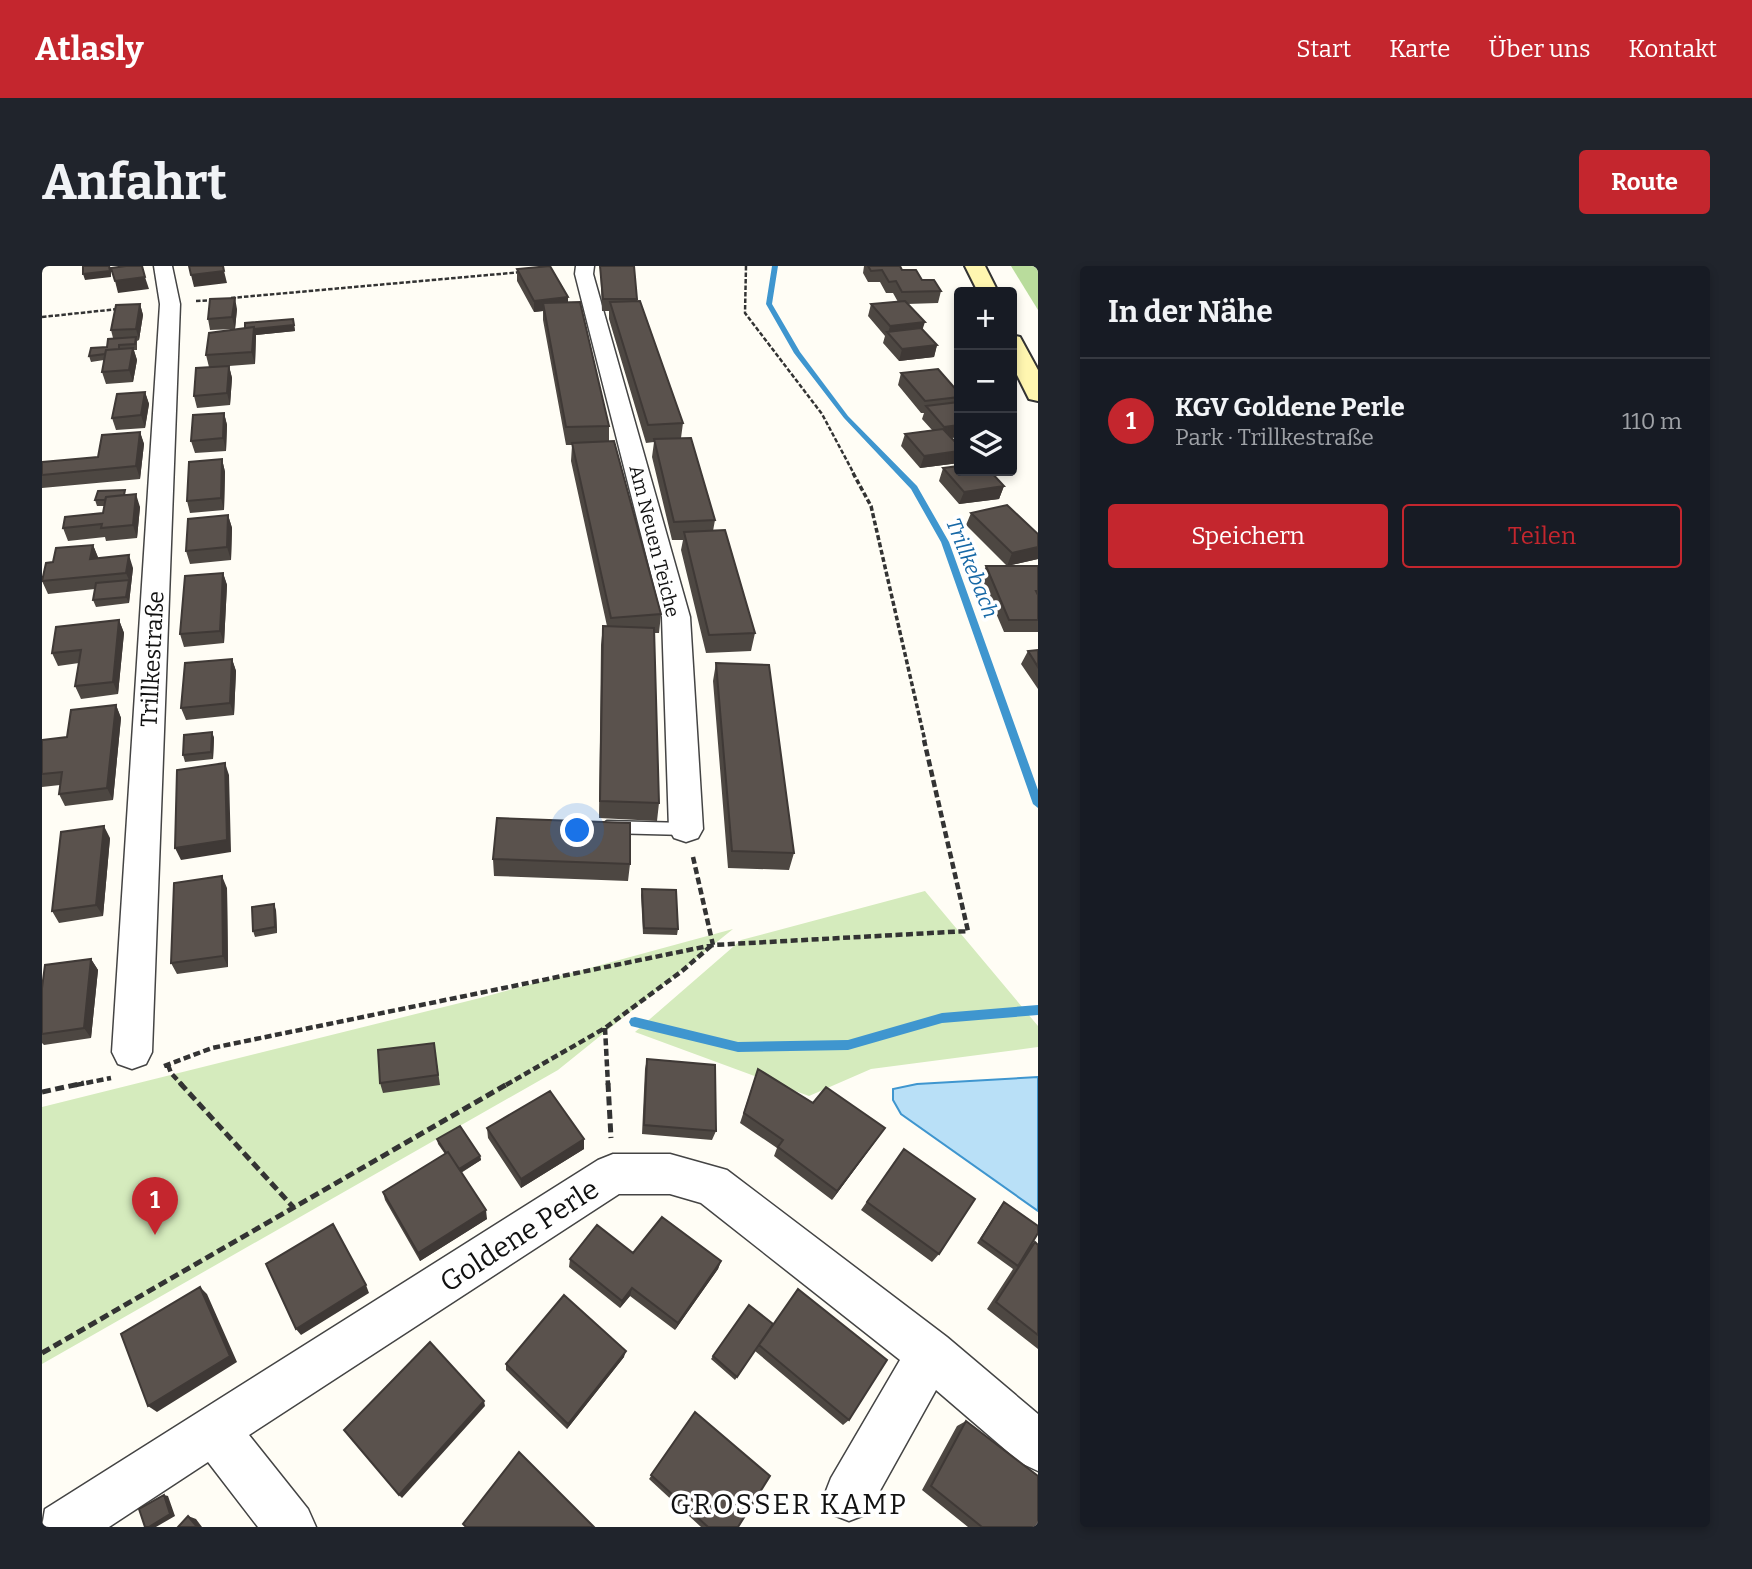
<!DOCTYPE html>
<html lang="de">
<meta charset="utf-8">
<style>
:root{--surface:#171b24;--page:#20242c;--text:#f1f3f6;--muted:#9ea1a6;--line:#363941;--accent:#c4262e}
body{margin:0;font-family:Bitter,serif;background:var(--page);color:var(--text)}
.controls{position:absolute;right:21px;top:21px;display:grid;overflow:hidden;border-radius:7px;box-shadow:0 4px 10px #0003}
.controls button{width:63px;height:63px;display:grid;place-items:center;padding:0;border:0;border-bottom:2px solid var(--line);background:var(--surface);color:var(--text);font:35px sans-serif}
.you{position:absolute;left:536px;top:565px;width:24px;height:24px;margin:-18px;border:5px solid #fff;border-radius:50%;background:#1a73e8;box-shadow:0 0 0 10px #1a73e833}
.badge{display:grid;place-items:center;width:46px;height:46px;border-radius:50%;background:var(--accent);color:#fff;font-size:23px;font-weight:700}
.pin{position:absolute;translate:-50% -58px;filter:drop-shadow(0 2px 4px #0008)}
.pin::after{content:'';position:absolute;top:37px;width:24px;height:21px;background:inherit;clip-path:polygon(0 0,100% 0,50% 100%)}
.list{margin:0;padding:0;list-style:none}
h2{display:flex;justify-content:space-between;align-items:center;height:91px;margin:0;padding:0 28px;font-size:30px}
h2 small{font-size:23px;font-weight:400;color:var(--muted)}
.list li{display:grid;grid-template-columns:46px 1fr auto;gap:21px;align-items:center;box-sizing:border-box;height:126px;padding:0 28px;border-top:2px solid var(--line)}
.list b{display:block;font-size:26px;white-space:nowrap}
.list p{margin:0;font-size:23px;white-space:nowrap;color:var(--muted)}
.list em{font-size:23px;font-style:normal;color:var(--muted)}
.actions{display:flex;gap:14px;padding:21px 28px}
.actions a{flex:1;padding:16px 0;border:2px solid var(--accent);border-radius:7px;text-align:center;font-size:24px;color:var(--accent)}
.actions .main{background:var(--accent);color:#fff}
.icon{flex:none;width:38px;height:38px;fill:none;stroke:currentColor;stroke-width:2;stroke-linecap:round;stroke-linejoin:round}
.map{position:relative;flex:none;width:996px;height:1261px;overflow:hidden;border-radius:7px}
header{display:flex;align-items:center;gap:42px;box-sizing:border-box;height:98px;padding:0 35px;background:var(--accent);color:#fff}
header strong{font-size:33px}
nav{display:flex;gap:38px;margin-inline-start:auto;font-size:24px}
.intro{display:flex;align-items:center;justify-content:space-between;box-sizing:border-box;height:168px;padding:0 42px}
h1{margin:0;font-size:49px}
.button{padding:18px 32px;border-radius:7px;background:var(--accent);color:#fff;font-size:24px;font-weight:700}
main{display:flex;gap:42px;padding:0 42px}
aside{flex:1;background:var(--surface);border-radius:7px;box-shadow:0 4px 10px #0003}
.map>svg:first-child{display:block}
.green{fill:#d5ebbd}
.forest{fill:#b9dc9c}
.water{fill:#b9e0f7;stroke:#3f96cf;stroke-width:2}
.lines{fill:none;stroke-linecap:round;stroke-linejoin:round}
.stream{fill:#3f96cf;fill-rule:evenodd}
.service-casing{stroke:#444;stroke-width:3}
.minor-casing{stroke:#444;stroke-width:3}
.secondary-casing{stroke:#333;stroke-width:4}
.path-far3{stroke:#333;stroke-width:2.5;stroke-dasharray:4.5 2;stroke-linecap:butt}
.path-far2{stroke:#333;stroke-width:3.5;stroke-dasharray:5 2.5;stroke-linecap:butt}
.path-far1{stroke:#333;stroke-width:4.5;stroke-dasharray:7 3.5;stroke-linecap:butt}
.path{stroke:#333;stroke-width:5;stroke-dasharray:9 4.5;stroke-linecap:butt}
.service{fill:#fff;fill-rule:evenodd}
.minor{fill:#fff;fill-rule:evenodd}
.secondary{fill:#fff6b0;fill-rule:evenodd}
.wall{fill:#4d4742}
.shaded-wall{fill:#3f3936}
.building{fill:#5a524d;stroke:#3f3936;stroke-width:2}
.labels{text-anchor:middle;stroke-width:7;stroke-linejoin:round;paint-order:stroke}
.far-street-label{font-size:19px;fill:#111;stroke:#fff}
.far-water-label{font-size:21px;font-style:italic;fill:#1768a6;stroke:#fff}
.street-label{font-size:23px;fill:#111;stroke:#fff}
.near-street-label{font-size:28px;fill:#111;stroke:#fff}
.near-neighbourhood-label{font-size:28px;letter-spacing:2px;fill:#111;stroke:#fff}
</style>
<header>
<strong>Atlasly</strong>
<nav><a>Start</a><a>Karte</a><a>Über uns</a><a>Kontakt</a></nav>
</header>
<div class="intro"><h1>Anfahrt</h1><a class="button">Route</a></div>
<main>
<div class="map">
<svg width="996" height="1261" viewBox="0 0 996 1261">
<rect width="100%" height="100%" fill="#fffdf5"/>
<path class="green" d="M883,625L996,760V781L829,803L767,830L593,766L699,674Z
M691,663L516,804L0,1098V841L438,732Z"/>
<path class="forest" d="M969,0H996V44Z"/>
<path class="water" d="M996,811V945L859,848L851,834V823L875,818Z"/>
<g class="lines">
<path class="stream" d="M730,0H736L730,38L758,86L806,150L875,220L907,276L996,524V542L991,538L899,276L869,223L802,152L752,87L724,38Z
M996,739V749L900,757L806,784L696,786L593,761L589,760L587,756L589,752L593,751L696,776L806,774L900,747Z"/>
<defs>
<path id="service" d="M565,555L644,557L652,563L644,569L565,567L557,561Z"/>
<path id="minor" d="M112,0H130L138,38L110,786L104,798L90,803L76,798L70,786L118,38Z
M534,0H552L551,8L648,351L661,563L656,572L644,576L632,572L627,563L620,351L533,8Z
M571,888H628L685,904L905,1071L996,1148V1205L979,1197L894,1124L825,1248L807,1255L789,1248L782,1230L789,1212L858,1094L659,937L628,928H577L207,1169L266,1243L274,1261H216L166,1196L67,1261H0L3,1243L556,894Z"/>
<path id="secondary" d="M923,0H943L956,26H936Z
M970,69L978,71L996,104V135L987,133L970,99Z"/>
</defs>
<use href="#service" class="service-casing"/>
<use href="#minor" class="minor-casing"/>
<use href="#secondary" class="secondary-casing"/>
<path class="path-far3" d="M704,0L703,47L780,148L812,208
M189,32L480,6
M154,35L173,34
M0,51L76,43"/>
<path class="path-far2" d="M811,207L829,240L883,475"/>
<path class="path-far1" d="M651,591L671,679
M563,762L566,819
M126,799L129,807L140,819
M122,800L170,782L671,679L926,665L882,474
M34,819L69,812
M464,819L563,762L640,705L670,679"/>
<path class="path" d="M138,817L252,942
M566,817L569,872
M0,826L42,817
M0,1087L467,817"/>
<use href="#service" class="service"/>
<use href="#minor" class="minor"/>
<use href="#secondary" class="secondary"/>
</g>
<path class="wall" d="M558,0H592L595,35L641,157L639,172L673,254L671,265L713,367L709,385L664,387L639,284L641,274H630L610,191L612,176L604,177L567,53V45H560Z
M822,0H858L860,4L899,25L896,37L865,38L881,64L895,79L892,91L857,95L841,77L843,70L826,50L829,38L856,36L851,27H844L838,16H826L821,7Z
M475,3L526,31V36L567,160V175L619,348L617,367H612L617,537L615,555L557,552L559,379L561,360H565L529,195L530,179H524L501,54V45L492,46L475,15Z
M98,38L101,49L97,74L95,75V84H92L95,94L91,116L64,118L60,106L62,94L49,96L47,90L65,81L71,72L69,64Z
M195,43L193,63L168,64L166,53Z
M251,53L253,65L214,69L213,98L187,100L190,112L188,139L155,142L152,130L167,101L164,89L203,62Z
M859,107L917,127V171L909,172L917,197L878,202L859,180L863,168L890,164L880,153L882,147H879L856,119Z
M103,126L107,138L103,162L74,164L70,152Z
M182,147L185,159L184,185L153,187L149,175Z
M98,166L102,178L98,213L0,222V196L56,191Z
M180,193L183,206L182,244L148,247L145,235Z
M901,202L962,220L957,233L917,238L897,215Z
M85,229L98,241L95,272L64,275L63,271L26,275L21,262L61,247L62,240H55L53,234Z
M929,247L996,268V293L965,300L924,259Z
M186,249L190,262L189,294L148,298L144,285Z
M51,279L56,292L91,302L87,337L54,341L51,334L53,323L6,328L0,315L11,296Z
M944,300H996V366H962L939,312Z
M181,307L185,319L182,377L142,381L138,368Z
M77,354L82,367L76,428L39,433L33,420L37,397L16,400L10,387Z
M996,384V423L979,398L986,385Z
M190,393L194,405L192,449L144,454L139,442Z
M674,397L752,587L747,604L686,602L671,415Z
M74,439L79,452L71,534L23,540L17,528L18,519L0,521V474L25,471Z
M170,466L172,472L171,493L143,496L141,489Z
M68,572L61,650L17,657L10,645Z
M451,593L588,598L586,615L452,610Z
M185,622L186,701L135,708L129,697Z
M600,623L636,663L635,669L601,668L599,629Z
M234,644L235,667L213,671L211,665Z
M49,693L56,704L49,772L2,779L0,777V722Z
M392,777L398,819L341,827L338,817Z
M605,793L674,865L670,874L600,868L603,803Z
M716,803L771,837L843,862L790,934L732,890L735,882L698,857Z
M445,862L542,883L479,922L446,872Z
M395,873L438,890L439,894L419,907L445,953L378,995L343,934L341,926L403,888L396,878Z
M862,883L897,988L890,996L819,944Z
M962,936L988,981L993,976L996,979V1083L945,1043L971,1003L935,977L958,941Z
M591,987L679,995L676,1003L633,1064L588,1030L578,1042L527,1001L528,993Z
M756,1023L807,1154L801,1159L713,1085Z
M731,1058L693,1114L669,1093L671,1090Z
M582,1091L525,1163L464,1104V1098Z
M653,1146L696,1261H659L607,1213Z
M924,1155L996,1261H926L880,1224L915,1160Z"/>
<path class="shaded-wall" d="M67,0L69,2V11L43,14L41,8Z
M182,5L185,17L152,21L149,9Z
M103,11L107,23L76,27L73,15Z
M526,31V43L501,37V45L492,46V35Z
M193,32L195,43L193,63L190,51Z
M98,38L101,49L97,74L94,63Z
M883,56L879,68L846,67L848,60Z
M252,59L253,65L214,69L213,98L203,64Z
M895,79L892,91L857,95L860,83Z
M91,82L95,94L91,116L87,104Z
M187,100L190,112L188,139L185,127Z
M103,126L107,138L103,162L99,149Z
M182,147L185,159L184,185L181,172Z
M917,159V171L898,173L902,161Z
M98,166L102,178L98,213L94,200Z
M917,185V197L878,202L882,190Z
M180,193L183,206L182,244L179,232Z
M962,220L957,233L917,238L922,226Z
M94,228L98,241L95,272L91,259Z
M186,249L190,262L189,294L185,281Z
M51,279L56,291L54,305L48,293Z
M996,281V293L965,300L970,287Z
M87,289L91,302L87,337L84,331L87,314L84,307Z
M181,307L185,319L182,377L178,365Z
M77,354L82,367L76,428L71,416Z
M190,393L194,405L192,449L188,437Z
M74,439L79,452L71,534L65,522Z
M170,466L172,472L171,493L169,486Z
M183,497L187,509L189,586L139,594L133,582Z
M62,560L68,572L61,650L54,639Z
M180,610L185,622L186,701L181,690Z
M232,638L234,644L235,667L233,661Z
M49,693L56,704L49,772L42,762Z
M843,862L836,872L790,934L795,925Z
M542,873V883L479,922V913Z
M438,890L439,894L416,908V904Z
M444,944L445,953L378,995L376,987Z
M679,995L676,1003L633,1064L636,1057Z
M324,1019L327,1027L259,1069L254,1063Z
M158,1021L165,1028L195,1096L115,1146L106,1140Z
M590,1022L588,1030L578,1042L580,1035Z
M584,1085L582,1091L525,1163L526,1158Z
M442,1135L443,1140L360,1232L357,1229Z
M122,1229L126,1230L133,1250L114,1261H107Z
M146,1250L154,1253L160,1261H155Z"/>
<path class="building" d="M41,0H67L68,5L41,8Z
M84,0H100L103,11L73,15L69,2Z
M147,0H181L182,5L149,9Z
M508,0L526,31L492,35L475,3Z
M558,0H592L595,33H561Z
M826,0H858L860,4H874L880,14H892L899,25L860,26L854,15L847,16L840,4L829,5Z
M193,32L190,51L166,53L168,33Z
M598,35L641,157L606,159L568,36Z
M863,35L883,56L848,60L829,38Z
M538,36L567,160L524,161L501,37Z
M98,38L94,63L69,64L74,39Z
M251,53L252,59L212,63V61L203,62V57Z
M212,61L210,86L164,89L167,67Z
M879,62L895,79L860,83L845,66Z
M94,71L93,78L77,79V83L64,84L63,88L47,90L49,82L65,81L66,73Z
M91,82L87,104L60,106L64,84Z
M187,100L185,127L152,130L154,102Z
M896,103L917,127V131L883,135L859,107Z
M103,126L99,149L70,152L75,128Z
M917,136V159L902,161L884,140Z
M182,147L181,172L149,175L151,149Z
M901,163L917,180V185L882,190L863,168Z
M98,166L94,200L0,209V196L56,191L60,169Z
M649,172L673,254L632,256L612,173Z
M572,175L619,348L569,352L530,177Z
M180,193L179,232L145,235L147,196Z
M917,200V205H948L962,220L922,226L901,202Z
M83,224L82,229L64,231L63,234H53L56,225Z
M94,228L91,259L59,262L60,258L21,262L23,251L61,247L64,231Z
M965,239L996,268V281L970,287L929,247Z
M186,249L185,281L144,285L146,253Z
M683,264L713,367L667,369L642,266Z
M51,279L48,293L87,289L84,307L0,315L4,297L11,296L14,282Z
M944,300H996V325H994L996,329V354H967Z
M181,307L178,365L138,368L143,310Z
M87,314L84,331L51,334L54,317Z
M77,354L71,416L33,420L39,384L10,387L14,361Z
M561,360L612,362L617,537L558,535Z
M996,384V401L986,385Z
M190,393L188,437L139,442L143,397Z
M674,397L727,399L752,587L690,585Z
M74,439L65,522L17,528L20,506L0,508V474L25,471L29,444Z
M170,466L169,486L141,489L142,469Z
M183,497L185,574L133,582L135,504Z
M455,552L588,557V598L451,593Z
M62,560L54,639L10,645L19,566Z
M180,610L181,690L129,697L132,617Z
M600,623L634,624L636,663L602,662Z
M232,638L233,661L211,665L210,641Z
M49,693L42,762L0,768V722L3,699Z
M392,777L396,809L338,817L336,784Z
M605,793L673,799L674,865L602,859Z
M716,803L771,837L784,821L843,862L795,925L736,881L741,874L702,847Z
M508,825L542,873L479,913L445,862Z
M418,860L438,890L417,903L406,886L404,887L395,873Z
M862,883L933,933L897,988L825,936Z
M406,886L444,944L376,987L341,926Z
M962,936L996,960V967L976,1000L939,973Z
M620,951L679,995L636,1057L590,1022L580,1035L528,993L555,959L591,987Z
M291,958L324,1019L254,1063L224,998Z
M993,976L996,979V1069L954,1036Z
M158,1021L188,1090L106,1140L79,1068Z
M756,1023L845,1094L807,1154L717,1079Z
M522,1029L584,1085L526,1158L464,1098Z
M707,1039L731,1058L695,1111L671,1090Z
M388,1076L442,1135L357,1229L302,1164Z
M653,1146L728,1210L696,1261H666L609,1209Z
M924,1155L996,1210V1261H940L889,1220Z
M477,1186L552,1261H424L421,1258Z
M122,1229L128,1248L107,1261H103L97,1243Z
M146,1250L155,1261H136Z"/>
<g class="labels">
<g class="far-street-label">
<text transform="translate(613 275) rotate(76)" y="7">Am Neuen Teiche</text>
</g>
<g class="far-water-label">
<text transform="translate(930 302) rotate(68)" y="7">Trillkebach</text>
</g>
<g class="street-label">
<text transform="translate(110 393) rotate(-87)" y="8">Trillkestraße</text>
</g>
<g class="near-street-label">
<text transform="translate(477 969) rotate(-33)" y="10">Goldene Perle</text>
</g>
<g class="near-neighbourhood-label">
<text x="747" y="1248">GROSSER KAMP</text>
</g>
</g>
</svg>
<div class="controls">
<button>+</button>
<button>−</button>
<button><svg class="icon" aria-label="layers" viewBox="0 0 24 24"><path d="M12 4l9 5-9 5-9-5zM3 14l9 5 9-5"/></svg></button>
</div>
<div class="you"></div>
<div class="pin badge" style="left:113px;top:969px">1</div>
</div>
<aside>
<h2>In der Nähe<small></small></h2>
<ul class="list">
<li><span class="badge">1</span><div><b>KGV Goldene Perle</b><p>Park · Trillkestraße</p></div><em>110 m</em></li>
</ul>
<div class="actions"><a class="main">Speichern</a><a>Teilen</a></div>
</aside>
</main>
